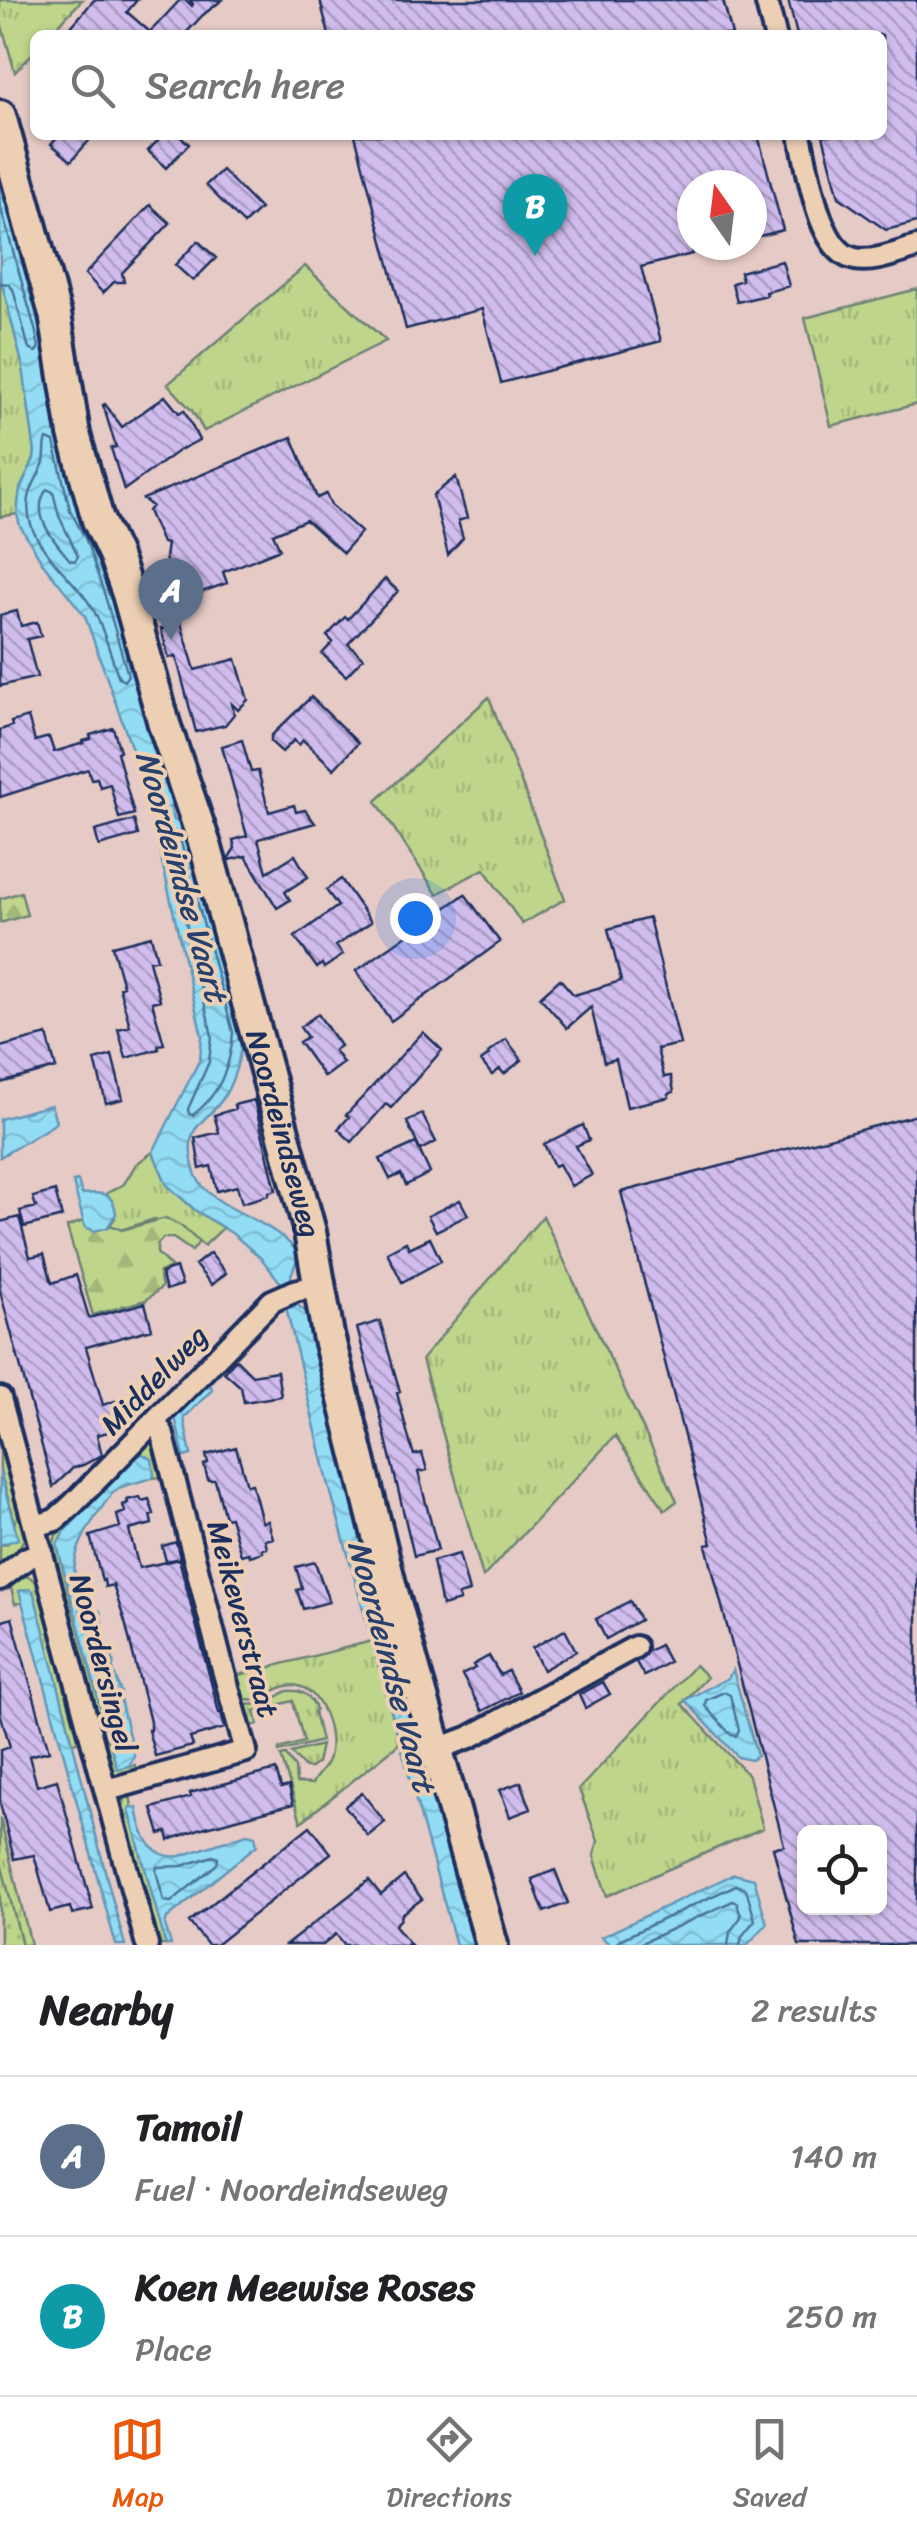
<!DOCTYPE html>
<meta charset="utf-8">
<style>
:root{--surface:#fff;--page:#f6f6f6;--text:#202124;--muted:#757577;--line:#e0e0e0;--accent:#ea580c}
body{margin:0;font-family:Sriracha,sans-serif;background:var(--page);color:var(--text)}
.controls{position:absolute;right:30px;bottom:30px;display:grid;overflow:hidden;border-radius:15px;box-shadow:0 2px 8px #0004}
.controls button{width:90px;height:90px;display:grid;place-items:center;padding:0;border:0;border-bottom:2px solid var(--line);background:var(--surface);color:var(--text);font:50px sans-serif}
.compass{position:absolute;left:677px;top:170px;width:90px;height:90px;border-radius:50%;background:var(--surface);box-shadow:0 2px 8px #0004;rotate:346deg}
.you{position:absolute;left:415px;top:918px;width:35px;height:35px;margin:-25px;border:8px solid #fff;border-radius:50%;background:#1a73e8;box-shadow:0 0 0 15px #1a73e833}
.badge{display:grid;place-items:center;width:65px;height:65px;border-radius:50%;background:var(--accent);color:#fff;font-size:32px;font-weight:700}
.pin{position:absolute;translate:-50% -82px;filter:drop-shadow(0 2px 5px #0008)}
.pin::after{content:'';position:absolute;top:52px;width:35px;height:30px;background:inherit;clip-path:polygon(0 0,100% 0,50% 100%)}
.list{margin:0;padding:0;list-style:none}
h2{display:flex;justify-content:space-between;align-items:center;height:130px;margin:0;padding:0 40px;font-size:42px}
h2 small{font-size:32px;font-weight:400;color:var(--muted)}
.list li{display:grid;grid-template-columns:65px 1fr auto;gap:30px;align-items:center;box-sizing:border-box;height:160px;padding:0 40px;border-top:2px solid var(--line)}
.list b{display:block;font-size:38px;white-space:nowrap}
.list p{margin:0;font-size:32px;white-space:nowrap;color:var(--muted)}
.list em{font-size:32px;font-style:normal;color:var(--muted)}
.icon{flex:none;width:55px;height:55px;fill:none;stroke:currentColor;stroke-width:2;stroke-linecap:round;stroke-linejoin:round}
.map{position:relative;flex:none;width:917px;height:1945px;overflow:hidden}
.search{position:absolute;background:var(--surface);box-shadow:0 2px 8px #0004;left:30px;right:30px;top:30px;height:110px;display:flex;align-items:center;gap:25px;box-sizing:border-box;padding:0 35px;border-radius:15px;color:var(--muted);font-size:38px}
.sheet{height:450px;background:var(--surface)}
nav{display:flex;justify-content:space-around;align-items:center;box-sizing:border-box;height:140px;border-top:2px solid var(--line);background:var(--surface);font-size:28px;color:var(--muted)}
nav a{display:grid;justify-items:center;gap:5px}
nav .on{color:var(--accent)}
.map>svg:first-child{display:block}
.grass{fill:url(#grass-tufts);stroke:#6c8274;stroke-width:2.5}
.forest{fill:url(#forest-firs);stroke:#6c8274;stroke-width:2.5}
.park{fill:url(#park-dots);stroke:#6c8274;stroke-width:2.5}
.water{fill:url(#water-waves);stroke:#6397b8;stroke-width:2.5}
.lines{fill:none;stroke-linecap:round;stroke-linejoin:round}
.shore{stroke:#4b759a;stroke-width:2.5}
.building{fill:url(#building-back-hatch);stroke:#1b2f5e;stroke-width:2.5;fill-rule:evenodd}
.street-casing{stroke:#1b2f5e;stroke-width:28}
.secondary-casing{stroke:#1b2f5e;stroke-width:38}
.street{stroke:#edd0b4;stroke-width:20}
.secondary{stroke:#edd0b4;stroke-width:30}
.labels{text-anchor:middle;stroke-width:8;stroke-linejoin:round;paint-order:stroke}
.street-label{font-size:30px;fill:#1b2f5e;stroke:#edd0b4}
.water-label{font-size:32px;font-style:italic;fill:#27406d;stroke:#edd0b4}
</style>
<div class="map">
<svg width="917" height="1945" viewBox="0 0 917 1945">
<defs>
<pattern id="grass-tufts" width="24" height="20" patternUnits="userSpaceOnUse" patternTransform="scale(2.5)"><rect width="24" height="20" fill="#bed58b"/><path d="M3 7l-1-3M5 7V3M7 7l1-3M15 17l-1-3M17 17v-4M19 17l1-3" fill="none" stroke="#a3b77a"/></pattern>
<pattern id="forest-firs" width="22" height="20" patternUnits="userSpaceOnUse" patternTransform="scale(2.5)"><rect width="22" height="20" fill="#bed58b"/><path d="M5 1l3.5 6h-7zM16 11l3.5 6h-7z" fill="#a3b77a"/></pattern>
<pattern id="park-dots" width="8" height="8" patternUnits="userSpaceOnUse" patternTransform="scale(2.5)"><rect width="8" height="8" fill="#bed58b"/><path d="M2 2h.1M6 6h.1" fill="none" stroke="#a3b77a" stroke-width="1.8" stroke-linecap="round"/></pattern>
<pattern id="water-waves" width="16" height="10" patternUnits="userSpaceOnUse" patternTransform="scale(2.5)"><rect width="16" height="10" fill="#93ddf4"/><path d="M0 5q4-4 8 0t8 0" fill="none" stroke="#7ebed4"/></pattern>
<pattern id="building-back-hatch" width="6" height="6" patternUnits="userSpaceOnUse" patternTransform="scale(2.5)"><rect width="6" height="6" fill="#d1bded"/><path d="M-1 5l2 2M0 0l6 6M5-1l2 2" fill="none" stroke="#a99ac3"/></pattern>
</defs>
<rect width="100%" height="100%" fill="#e5cac5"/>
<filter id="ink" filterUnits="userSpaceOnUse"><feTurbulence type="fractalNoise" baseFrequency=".01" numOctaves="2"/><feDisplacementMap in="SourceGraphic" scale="20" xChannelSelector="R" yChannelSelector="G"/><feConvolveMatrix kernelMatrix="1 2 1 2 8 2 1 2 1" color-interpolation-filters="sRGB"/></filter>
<g filter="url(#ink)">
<path class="grass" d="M0,0H82L49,35H35V51L15,72L0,19Z
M305,266L386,341L204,431L193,412L168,384Z
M0,275L23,367L35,452L34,459L20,489L17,514L0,517Z
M917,289V404L831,426L805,318Z
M489,697L565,899L522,924L484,869L437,894L376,801Z
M153,1152L167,1185L195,1210L223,1228L204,1246L183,1227L154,1219L121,1230L110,1225L115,1218L107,1193L124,1184L136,1164Z
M543,1216L677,1501L665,1510L615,1436L483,1577L422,1359Z
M151,1436L162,1477L152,1478L154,1475L142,1454L134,1459L64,1532L57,1545L72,1605L63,1607L51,1553L56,1535Z
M0,1447L11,1487L17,1490C28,1534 34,1535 0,1568V1545L7,1544L15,1522L0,1471Z
M20,1575C39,1577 42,1589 48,1606L45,1611L80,1741L73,1743L33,1591H20L22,1602L15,1604L9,1581Z
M73,1608L117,1768L135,1765L137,1774L122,1778L111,1774L64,1611Z
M372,1641L400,1743L301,1822L281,1756L286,1755L295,1768L296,1783L312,1784C316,1774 326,1769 329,1757C336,1733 319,1678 286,1686C266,1691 264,1704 241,1698L235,1676Z
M695,1665L707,1677L682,1704L749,1776L763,1828L607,1896L594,1856L598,1841L579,1789Z
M287,1691C302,1689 312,1696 316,1710L314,1712L321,1741L279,1752V1749L304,1742L293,1701L255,1711L258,1724L248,1727L242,1705L265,1704Z
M321,1745L317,1763L311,1768H305L291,1753Z
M130,1796L132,1806L129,1810L166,1945H155L118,1810L123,1808L125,1798Z
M0,1818L31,1945H0Z"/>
<path class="forest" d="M21,892L27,915L0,923V899Z
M166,1218L183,1227L199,1242L192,1251L173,1238H163L157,1245V1253L172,1268L159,1272L162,1287L146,1300L93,1315L67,1227L83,1221L85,1227L107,1228L110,1225L122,1230Z"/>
<path class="park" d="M0,1859L22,1945H0Z"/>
<path class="water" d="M0,169L45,326L95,536L176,798L170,806L174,820L187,826L243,1031C241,1055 236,1076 224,1097C210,1120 187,1123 191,1154C192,1165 194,1174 200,1183C223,1214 278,1221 299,1255L291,1275L296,1304L310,1315L466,1894L462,1898L464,1906L469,1907L479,1945H456L328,1482L280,1282L261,1258L233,1234L195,1210L167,1185L153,1152L200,1059L202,1036L162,862L158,827L165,822L162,808L151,803L85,616L42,562L20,526L17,514L20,489L34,459L35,452L23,367L0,275Z
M51,1105L56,1122L53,1125L0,1157V1119Z
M78,1181L82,1194C100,1192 114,1191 116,1214L107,1228L94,1231L85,1227L73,1182Z
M207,1386H211L212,1390L184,1418L191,1455L184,1457L175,1417Z
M142,1454L152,1459L154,1475L152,1478L121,1487L112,1493C82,1536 64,1557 80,1611H100L106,1648L110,1649L114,1664L112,1667L121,1693L119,1695L134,1756L129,1766L117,1769L57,1545L64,1532L134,1459Z
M0,1471L18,1539L0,1545Z
M29,1589L33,1591C66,1709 92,1828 125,1945H116L19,1591Z
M733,1670L757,1756L751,1760L738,1757L685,1700L728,1678Z
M130,1807L137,1808C141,1833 150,1860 181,1856L247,1834L255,1836L257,1845L167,1918L165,1924L171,1945H166L129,1810Z
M734,1874L754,1879L767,1924L747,1945H611L601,1937Z"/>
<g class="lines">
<path class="shore" d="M0,205L35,329L39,347L36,352L29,349L13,289L8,284L0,283
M47,439L54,442L70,510L86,540L105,596L128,675L124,681L119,678C111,657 105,632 94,611C75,575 21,545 29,498C31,485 40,474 44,462C46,453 44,446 47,439Z
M47,489L53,492L59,516L78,556L75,561L70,560C54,541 29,514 47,489Z
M174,831L179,835L233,1032C231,1065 219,1095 193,1115L189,1114L188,1109L209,1062L212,1036L172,861L169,836Z
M724,1692L730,1695L739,1730L736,1736L731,1735L705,1706L706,1700Z
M213,1856L218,1858L217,1864L171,1902L164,1901L156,1871L157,1867L182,1866Z
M616,1945L619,1940L736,1885L746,1889L755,1920L742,1936L740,1945
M637,1945L733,1901L737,1903L741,1917L730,1932L728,1945"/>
</g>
<path class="building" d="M94,0H137L127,12L150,32L180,0H186L192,6L193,4L190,0H222L203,15L184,35H64Z
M320,0H723L732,35H329Z
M788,0H917V222L886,230L839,197L823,135H882V35H797Z
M59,135H94L71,161L51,144Z
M163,135H179L189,144L166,168L148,151Z
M355,135H758L783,230L752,238V185H692V254L641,267L661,341L501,383L482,309L406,329Z
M222,170L260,209L244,224L206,185Z
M150,205L170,223L122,273L124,282H114L103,293L85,274Z
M198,241L216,258L193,281L175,265Z
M782,261L789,286L766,292L767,295L737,302L732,283L742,280L740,272Z
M165,396L179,413L184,410L199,440L178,451L124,490L111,448L116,447L103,405L105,404L122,427Z
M292,437L317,498L326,494L331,505L361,532L343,553L306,520L273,534L280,549L223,572L227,583L180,600L165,558L167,544L162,543L148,511L152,506L143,499Z
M456,477L467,518L458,521L463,538L448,555L433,495Z
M385,579L398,591L348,644L363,658L346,676L322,654L333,642L327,636L345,617L348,619Z
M17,611L21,626L37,622L41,636L27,639L37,677L0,686V615Z
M178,613L195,670L236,659L248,700L238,710L232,704L234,714L225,725L196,732L176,656L169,658L161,629L169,627L166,616Z
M311,697L358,743L334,769L303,740L299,745L294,740L282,752L271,742V736Z
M28,717L35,741L49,737L54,752L84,743L83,741L91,739L90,735L113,728L120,751L117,752L134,814L119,818L110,784L100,787L97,778L91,779L88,769L0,797V730L12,726L11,722Z
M242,740L251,772L258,771L269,812L294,805L296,812L305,810L315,823L258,839L267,872L295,855L308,877L285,892L290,900L277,908L246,856L229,860L228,859L235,848L233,840L247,836L222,746Z
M134,820L138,835L99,846L95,831Z
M341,879L371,922L336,946L343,955L324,968L322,964L317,968L295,937L338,906L326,890Z
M465,894L500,942L391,1021L356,971Z
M649,918L680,1044L657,1049L664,1077L671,1076L674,1092L668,1094L669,1097L627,1107L616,1059L604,1062L591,1007L567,1028L540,997L560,979L574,995L621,981L608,929Z
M151,936L157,959L149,961L160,1000L152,1002L164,1044L158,1045L159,1049L126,1058L118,1029L130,1026L119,987L123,986L112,946Z
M318,1014L340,1046L334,1050L343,1063L324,1077L299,1042L307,1037L300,1027Z
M423,1032L442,1050L391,1108L386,1104L352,1142L338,1129L349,1117L346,1115Z
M47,1035L56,1068L0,1083V1047Z
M506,1039L522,1060L504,1074L500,1069L492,1075L481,1061L489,1055L488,1053Z
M112,1055L123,1099L106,1103L95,1060Z
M254,1100L276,1190L269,1192V1195L242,1203L237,1186L217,1191L211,1166L200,1169L195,1138L219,1132L214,1115L235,1109L234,1105Z
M422,1114L436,1142L420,1150L407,1122Z
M917,1115V1945H799L773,1848L784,1845L706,1545L712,1544L621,1192ZM804,1832H880V1908H804Z
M583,1125L589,1140L576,1146L592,1175L571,1186L559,1164L554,1166L544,1144Z
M416,1143L430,1173L406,1185L401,1174L390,1179L380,1159Z
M55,1191L62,1217L24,1227L20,1211L36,1207L33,1197Z
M460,1200L468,1215L436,1231L428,1216Z
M19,1217L30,1257L44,1254L52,1283L76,1275L89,1318L145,1303L152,1329L86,1347L103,1405L115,1401L123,1428L97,1435L102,1455L83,1465L73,1468L53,1487L0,1291V1222Z
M430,1238L441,1261L402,1282L387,1252L406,1242L409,1248Z
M210,1253L226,1273L212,1285L195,1265Z
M176,1268L182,1285L166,1290L161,1273Z
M380,1321L400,1392L397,1393L409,1439L414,1455L422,1453L427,1470L418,1472L438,1550L414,1556L379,1410L357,1328Z
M236,1359L252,1375L277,1371L281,1396L244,1402L241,1387L224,1372Z
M236,1447L247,1485L252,1484L262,1522L268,1521L273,1538L265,1540L267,1548L262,1549L263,1552L250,1556L249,1553L241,1555L230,1517L225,1518L215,1480H208L204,1465L208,1463L206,1455Z
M140,1497L142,1501L149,1499L154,1514L150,1515L152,1524L129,1530L139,1568L179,1559L219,1713H221L225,1728L190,1738L193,1746L155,1756L148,1730H150V1722L125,1622L113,1585L105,1587L104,1580L102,1581L90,1536L120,1527L117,1515L125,1512L123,1505L128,1503L127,1500Z
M176,1542L180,1558L166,1561L162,1546Z
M459,1554L469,1592L458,1595L460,1601L442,1606L433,1561Z
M315,1562L329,1602L303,1609L297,1590L302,1588L296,1567Z
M630,1601L640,1620L606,1639L596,1619Z
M12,1618L49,1751L29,1756L37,1786L57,1780L93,1909L72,1914L70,1907L50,1912L34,1855L14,1859L0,1803V1750L10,1747L0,1712V1622Z
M565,1630L576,1651L543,1670L532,1648Z
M660,1645L669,1662L644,1676L636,1662L648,1651Z
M489,1656L500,1675L508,1671L519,1692L482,1711L462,1675L475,1668L473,1665Z
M603,1682L610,1694L585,1708L579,1695Z
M276,1770L281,1788L289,1786L293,1804L199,1829L169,1840L167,1832L160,1834L152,1808L191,1797L190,1793Z
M521,1782L531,1809L510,1817L500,1790Z
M362,1793L385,1822L368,1836L345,1806Z
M310,1826L331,1853L216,1945H208L189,1922Z
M555,1870L568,1903L544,1912L532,1879Z
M404,1876L422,1899L402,1914L401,1919L395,1925L411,1945H345L336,1934L323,1945H286L369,1880L381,1895Z"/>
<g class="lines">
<defs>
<path id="street" d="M766,0L775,35
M800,135C808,168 818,252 855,259C874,263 899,252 917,247
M0,1398L147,1945
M36,1526L55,1520L72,1505L272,1301L295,1291L320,1285
M0,1579L27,1558L42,1552
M438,1749L470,1737L635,1647
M107,1790L246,1751L222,1666L162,1432L154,1423"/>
<g id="secondary">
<path id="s1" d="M0,116L55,314L74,434L98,520L114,554L128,594L164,724L206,848L310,1232L328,1335L391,1588L492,1945"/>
</g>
</defs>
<use href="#street" class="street-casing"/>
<use href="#secondary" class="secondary-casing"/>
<use href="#street" class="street"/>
<use href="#secondary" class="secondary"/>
</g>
</g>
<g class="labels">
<g class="street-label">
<text dy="10" stroke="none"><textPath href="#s1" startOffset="1058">Noordeindseweg</textPath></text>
<text transform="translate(154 1380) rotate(-46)" y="10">Middelweg</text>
<text transform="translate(243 1619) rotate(75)" y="10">Meikeverstraat</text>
<text transform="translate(103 1663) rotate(75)" y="10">Noordersingel</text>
</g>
<g class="water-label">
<text transform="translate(182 876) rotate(74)" y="11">Noordeindse Vaart</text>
<text transform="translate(392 1666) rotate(75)" y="11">Noordeindse Vaart</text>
</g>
</g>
</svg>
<div class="controls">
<button><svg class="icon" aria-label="locate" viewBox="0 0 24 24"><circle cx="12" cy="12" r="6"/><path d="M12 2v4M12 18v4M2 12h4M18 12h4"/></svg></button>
</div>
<svg class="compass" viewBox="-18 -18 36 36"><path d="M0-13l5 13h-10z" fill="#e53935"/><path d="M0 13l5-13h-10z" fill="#757577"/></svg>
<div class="you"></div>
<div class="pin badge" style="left:171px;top:640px;background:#5c6f8a">A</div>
<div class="pin badge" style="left:535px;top:256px;background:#0f9aa8">B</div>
<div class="search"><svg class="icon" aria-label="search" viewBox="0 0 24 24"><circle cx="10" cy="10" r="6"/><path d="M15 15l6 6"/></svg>Search here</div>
</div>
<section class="sheet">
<h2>Nearby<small>2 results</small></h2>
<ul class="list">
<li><span class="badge" style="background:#5c6f8a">A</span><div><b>Tamoil</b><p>Fuel · Noordeindseweg</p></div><em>140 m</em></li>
<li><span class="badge" style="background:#0f9aa8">B</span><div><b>Koen Meewise Roses</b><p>Place</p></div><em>250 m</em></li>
</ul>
</section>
<nav>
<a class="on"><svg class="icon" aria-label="map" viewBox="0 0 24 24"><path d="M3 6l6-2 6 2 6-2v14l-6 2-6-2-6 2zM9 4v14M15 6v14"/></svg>Map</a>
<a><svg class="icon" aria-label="directions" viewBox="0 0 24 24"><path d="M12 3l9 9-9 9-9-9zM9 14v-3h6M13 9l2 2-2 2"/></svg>Directions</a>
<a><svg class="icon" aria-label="saved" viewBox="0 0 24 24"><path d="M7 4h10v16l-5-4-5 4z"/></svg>Saved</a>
</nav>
